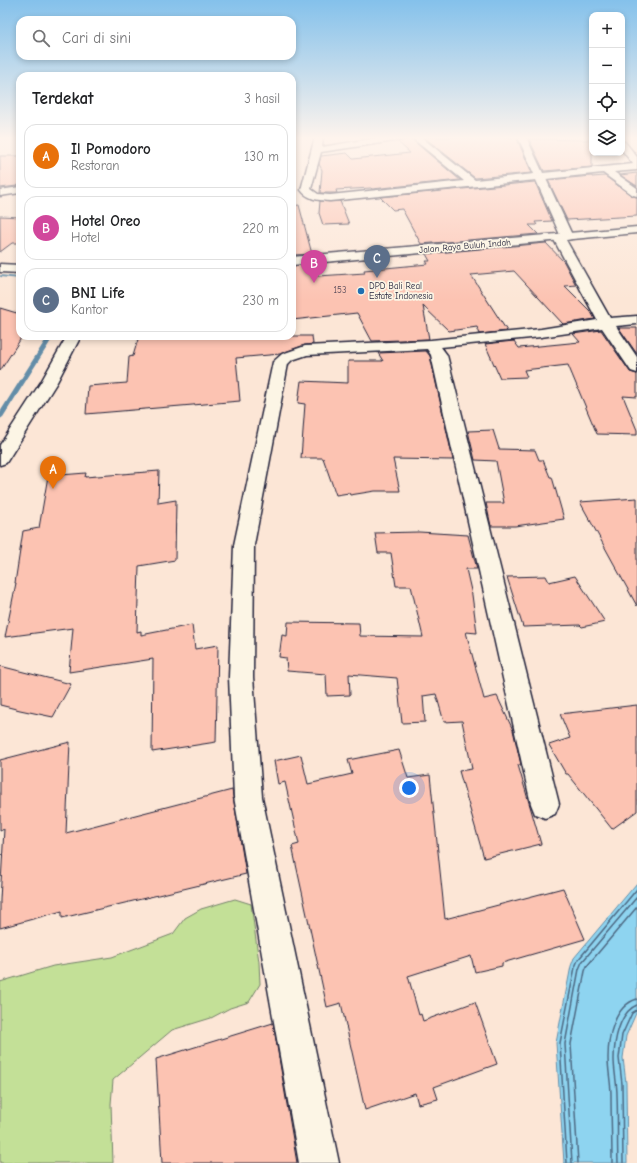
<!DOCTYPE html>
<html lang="id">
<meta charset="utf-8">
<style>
:root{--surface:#fff;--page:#f6f6f6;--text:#202124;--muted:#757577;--line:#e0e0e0;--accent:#7c3aed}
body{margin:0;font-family:"Comic Neue",sans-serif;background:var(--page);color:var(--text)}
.controls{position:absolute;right:12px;top:12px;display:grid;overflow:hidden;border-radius:8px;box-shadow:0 2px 6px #0003}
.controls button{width:36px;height:36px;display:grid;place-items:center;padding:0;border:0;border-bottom:1px solid var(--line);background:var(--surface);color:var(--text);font:20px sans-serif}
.you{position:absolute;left:409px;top:788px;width:14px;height:14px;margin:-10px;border:3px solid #fff;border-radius:50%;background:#1a73e8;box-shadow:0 0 0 6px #1a73e833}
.badge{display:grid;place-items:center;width:26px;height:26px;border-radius:50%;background:var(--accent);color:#fff;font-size:13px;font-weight:700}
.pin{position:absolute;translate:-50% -33px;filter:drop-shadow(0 1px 2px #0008)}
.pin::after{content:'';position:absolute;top:21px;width:14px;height:12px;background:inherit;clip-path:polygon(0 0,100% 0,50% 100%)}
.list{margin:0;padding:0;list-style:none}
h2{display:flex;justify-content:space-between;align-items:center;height:52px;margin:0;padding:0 16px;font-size:17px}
h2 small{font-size:13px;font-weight:400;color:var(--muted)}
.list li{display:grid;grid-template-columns:26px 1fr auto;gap:12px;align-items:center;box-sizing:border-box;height:64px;margin:0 8px 8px;padding:0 8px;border:1px solid var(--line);border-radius:12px}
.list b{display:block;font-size:15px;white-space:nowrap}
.list p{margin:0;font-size:13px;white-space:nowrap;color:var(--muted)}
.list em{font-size:13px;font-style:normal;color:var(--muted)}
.icon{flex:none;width:22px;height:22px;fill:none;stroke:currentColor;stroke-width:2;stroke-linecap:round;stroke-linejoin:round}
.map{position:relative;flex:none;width:637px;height:1163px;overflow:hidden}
.search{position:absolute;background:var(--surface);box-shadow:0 2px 6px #0003;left:16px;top:16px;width:280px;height:44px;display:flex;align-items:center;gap:10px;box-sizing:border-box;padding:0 14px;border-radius:12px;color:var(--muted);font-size:15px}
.panel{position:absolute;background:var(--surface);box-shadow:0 2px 6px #0003;left:16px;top:72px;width:280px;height:268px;border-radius:12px}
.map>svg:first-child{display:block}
.green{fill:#c3e097;stroke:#728169}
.water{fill:#8ed4f0;stroke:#638da8}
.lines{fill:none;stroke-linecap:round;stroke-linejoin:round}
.shore{stroke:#4d6983;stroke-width:1.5}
.stream{fill:#638da8;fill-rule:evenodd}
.building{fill:#fcc3b2;stroke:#22223b}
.minor-casing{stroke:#22223b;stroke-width:3}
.major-casing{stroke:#22223b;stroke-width:3}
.highway-casing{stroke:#22223b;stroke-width:3}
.minor{fill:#fcf5e5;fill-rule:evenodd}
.major{fill:#fcf5e5;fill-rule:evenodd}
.highway{fill:#fcf5e5;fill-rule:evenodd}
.poi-dot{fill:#1f6fb2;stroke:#fcf5e5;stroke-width:1.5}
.labels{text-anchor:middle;stroke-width:3.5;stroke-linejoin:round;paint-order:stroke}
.far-street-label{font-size:9px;fill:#22223b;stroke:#fcf5e5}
.far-poi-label{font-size:9px;fill:#22223b;stroke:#fcf5e5;text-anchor:start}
.number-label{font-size:9px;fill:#584a59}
</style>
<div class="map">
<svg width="637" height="1163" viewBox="0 0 637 1163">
<rect width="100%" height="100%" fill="#fce6d6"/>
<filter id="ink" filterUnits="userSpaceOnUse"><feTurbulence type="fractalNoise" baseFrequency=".025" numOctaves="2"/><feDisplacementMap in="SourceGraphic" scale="8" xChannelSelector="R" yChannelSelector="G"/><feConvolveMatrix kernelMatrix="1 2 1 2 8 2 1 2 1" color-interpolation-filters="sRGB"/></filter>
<g filter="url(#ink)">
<path class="green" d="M235,899L251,904L259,962L260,984L249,1002L230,1008L211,1018L172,1030L113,1080L111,1104L113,1163H0V982L53,966L112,957L173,934L185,918L201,909Z"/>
<path class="water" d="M637,883V1011L626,1036L623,1058L626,1083L627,1163H564L556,1043L571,966L574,958Z"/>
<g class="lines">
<path class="shore" d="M567,1163L560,1043L575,967L578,960L637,889
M572,1163L565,1044L579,969L582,962L637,897
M578,1163L571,1044L585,971L587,966L637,907
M612,1163C612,1140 611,1118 611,1095C611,1083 608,1071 608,1058C608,1037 614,1006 637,999
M618,1163C617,1140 618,1118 617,1095C617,1083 614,1071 614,1059C614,1042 619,1012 637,1005
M623,1163L622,1084L619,1058L622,1035L632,1013L637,1010"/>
<path class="stream" d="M0,275L20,277V279L0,277Z
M48,336H54L3,417L0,419V412Z"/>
</g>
<path class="building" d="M424,137H509L517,139L532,173L475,178Z
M410,138L460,180L372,189L371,188L336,190L337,193H320L322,170L319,164L321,156L347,153L353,159L410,153L398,142Z
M529,139L592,140V167L544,171Z
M0,156H20V183L17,186L0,188Z
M637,173V186L620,175Z
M592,176V177L605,176L632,196L637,197V216L567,220L548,180Z
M535,182L552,221L535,222L537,225H529L538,234L421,244L402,209L393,210L380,197Z
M320,201H340L349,224L323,225L319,213Z
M299,205L312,254L292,255V206Z
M0,216L20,217V243H12L0,252Z
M546,243L564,262L576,285L565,286L591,312L595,319L563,324L514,271L471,275L507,331L480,334L477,327L449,331L423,306L429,339L372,341L357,313L292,320V266L314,264L318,276L365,273L364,270L428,264L426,261H430L426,254Z
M0,308L20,314V340L0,371Z
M619,328H637V354Z
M601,330L630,372L637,374V397L623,396L637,430V435L597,434L568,365L524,370L527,377L500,378L485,344L514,341L519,348L580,342L573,334Z
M139,336H312L313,344L305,345L280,354L236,358L240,401L86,414L88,386L127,383L129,357L133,356Z
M426,351L430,356L453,460L393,459L400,491H375L350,495L349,493L336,495L323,458H301L305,404L298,403L301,381L348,383V361H383L378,353Z
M493,430L499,449L535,450L539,460H543L550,477H552L564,519L515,526H491L486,503H504L496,461L475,460L468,431Z
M159,471L158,503L176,500L175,560L139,566L137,632L141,631V635L192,625L195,649L218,645L216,742L152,752L153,659L69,672L73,628L5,637L16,583H15L23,531L39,528L48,476L86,473L85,477Z
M637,498V606L580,502Z
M419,532L468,535L477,569H466L472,595L477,633L466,632L484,699L497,696L513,730L521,765H518L541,844L484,858L459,771L472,769L462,721L444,722L436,694L423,696L425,722L402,723L397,678L349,674L350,695L327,696L326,674L287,671L286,658L279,657L282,635L287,636L288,622L359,623L360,636L423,637L411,586H396L391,553H378L375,533Z
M546,576L549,582L575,576L605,622L582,627L580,625L523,627L507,577Z
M0,666L71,684L53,717L20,710L0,705Z
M637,705V811L612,829L568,774H566L549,745L570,738L560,714Z
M70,742L66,833L232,790L246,874L62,918V911L0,928V900L4,829L0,831V760Z
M399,750L408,778L430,775L445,919L563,888L585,939L502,963V966L475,972L471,956L408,976L419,1015L421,1014L423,1021L475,1002L497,1064L434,1087L438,1099L418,1104L415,1093L365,1110L341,1003L327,1007L292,846L299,844L285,782L278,784L274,761L301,755L308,784L352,774L348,760Z
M273,1023L297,1163H162L156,1059Z"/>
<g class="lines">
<defs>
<path id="minor" d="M315,137H323L322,147L382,137H405L401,140L321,152L311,189L318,194L330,195L464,181L411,137H421L475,180L534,174L518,137H526L543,173L633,164L622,150V141L625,142L637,157V170L614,172L637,188V196L633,195L603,173L546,179L573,237L571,239L566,240L610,318L637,316V324L616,326L637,357V373L631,371L602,328L541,337L441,347L447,355L559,804L555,814L545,818L535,814L531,804L431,355L427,349L307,355L292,360L288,364L254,545L253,677L262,797L339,1163H299L234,797L229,677L234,545L273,362L282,354L305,346L431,340L541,329L597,320L553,238L555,236L560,235L536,180L330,201C319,200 308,200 301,190Z
M20,187V193L0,196V190Z"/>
<path id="major" d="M67,336H81L57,382L6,463L0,465V445L41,382Z"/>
<path id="highway" d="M637,227V233L292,265V257Z
M0,264L20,265V273L0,272Z"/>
</defs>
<use href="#minor" class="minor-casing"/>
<use href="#major" class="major-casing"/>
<use href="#highway" class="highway-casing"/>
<use href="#minor" class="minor"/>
<use href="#major" class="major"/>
<use href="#highway" class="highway"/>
</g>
</g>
<linearGradient id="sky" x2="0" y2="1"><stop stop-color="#84c1eb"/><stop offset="0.46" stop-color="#fef4ed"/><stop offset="1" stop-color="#fef4ed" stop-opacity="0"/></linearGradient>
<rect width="637" height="300" fill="url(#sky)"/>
<circle class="poi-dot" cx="361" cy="291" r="4"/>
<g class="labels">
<g class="far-street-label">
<text transform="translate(465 246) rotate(-5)" y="3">Jalan Raya Buluh Indah</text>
</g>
<g class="far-poi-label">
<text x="369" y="289">DPD Bali Real<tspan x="369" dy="10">Estate Indonesia</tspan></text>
</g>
<g class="number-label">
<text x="340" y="293">153</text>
</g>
</g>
</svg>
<div class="controls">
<button>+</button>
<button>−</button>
<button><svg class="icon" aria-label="locate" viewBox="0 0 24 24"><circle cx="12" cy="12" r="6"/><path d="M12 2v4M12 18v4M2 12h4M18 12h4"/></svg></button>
<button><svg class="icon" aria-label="layers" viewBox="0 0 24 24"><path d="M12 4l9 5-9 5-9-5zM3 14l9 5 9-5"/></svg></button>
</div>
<div class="you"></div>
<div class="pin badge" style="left:53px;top:489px;background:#e8710a">A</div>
<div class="pin badge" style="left:314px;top:283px;background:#d1479c">B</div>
<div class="pin badge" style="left:377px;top:278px;background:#5c6f8a">C</div>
<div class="search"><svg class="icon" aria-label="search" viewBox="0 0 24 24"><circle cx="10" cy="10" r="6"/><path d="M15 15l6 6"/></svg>Cari di sini</div>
<section class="panel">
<h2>Terdekat<small>3 hasil</small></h2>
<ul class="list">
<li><span class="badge" style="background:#e8710a">A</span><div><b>Il Pomodoro</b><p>Restoran</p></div><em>130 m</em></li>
<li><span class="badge" style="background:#d1479c">B</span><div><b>Hotel Oreo</b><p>Hotel</p></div><em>220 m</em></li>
<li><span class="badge" style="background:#5c6f8a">C</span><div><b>BNI Life</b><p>Kantor</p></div><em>230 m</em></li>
</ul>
</section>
</div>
